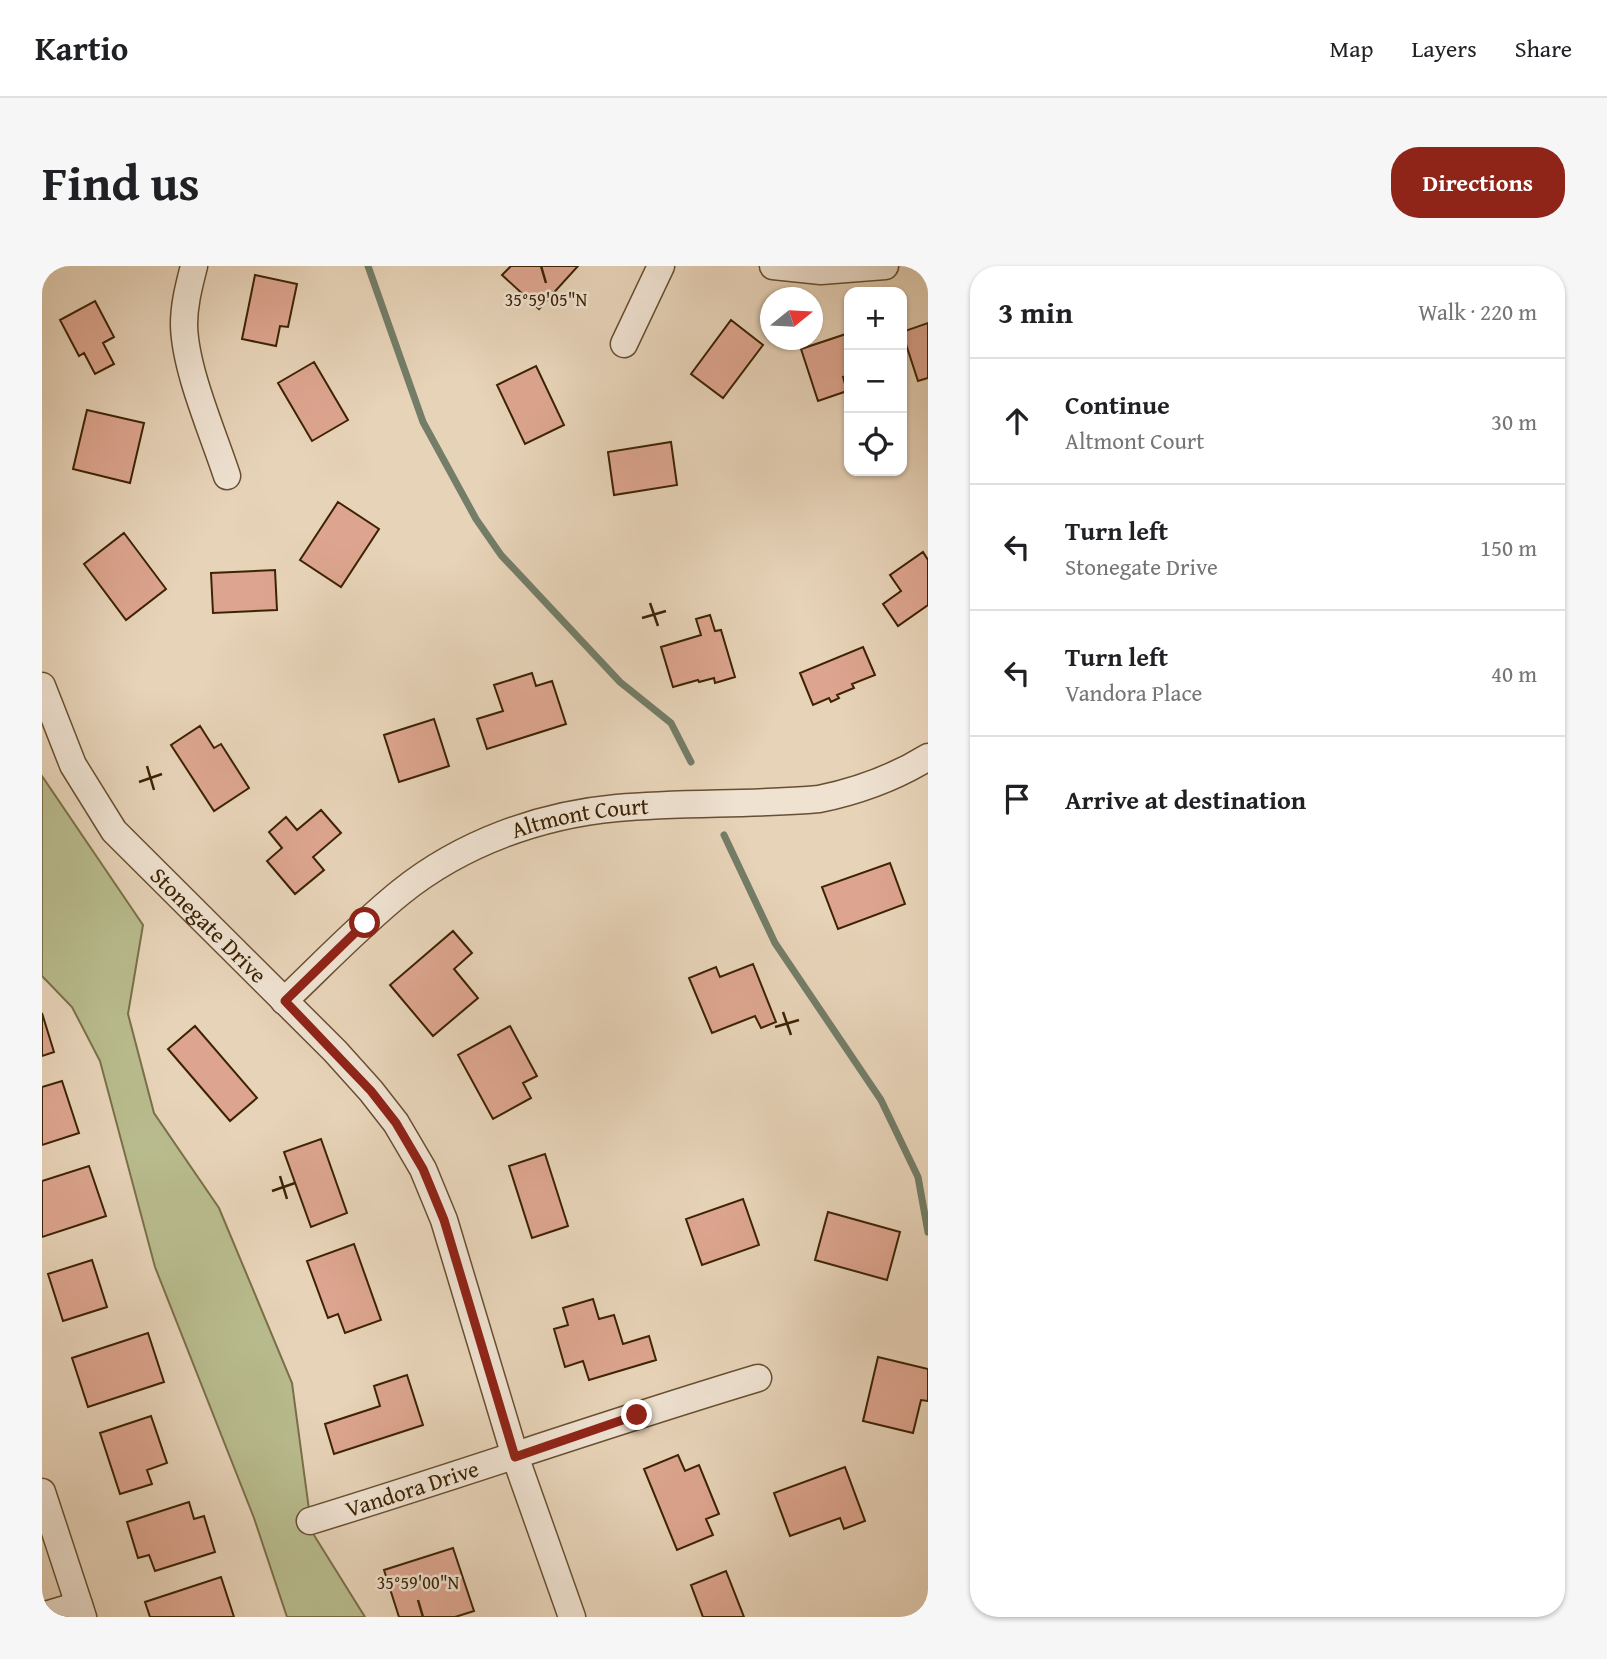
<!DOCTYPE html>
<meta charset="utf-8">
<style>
:root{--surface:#fff;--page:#f6f6f6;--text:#202124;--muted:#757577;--line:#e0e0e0;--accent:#8f2418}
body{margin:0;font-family:"Gentium Book Plus",serif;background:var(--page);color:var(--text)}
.controls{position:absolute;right:21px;top:21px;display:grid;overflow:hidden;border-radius:14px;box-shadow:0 2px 5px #0004}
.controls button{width:63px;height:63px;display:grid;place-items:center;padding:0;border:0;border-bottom:2px solid var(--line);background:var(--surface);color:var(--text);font:35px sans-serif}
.compass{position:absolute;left:718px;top:21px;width:63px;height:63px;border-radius:50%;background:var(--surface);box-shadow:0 2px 5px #0004;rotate:72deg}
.stop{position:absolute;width:21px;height:21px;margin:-16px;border:5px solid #8f2418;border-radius:50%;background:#fff}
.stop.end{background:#8f2418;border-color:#fff;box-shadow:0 2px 7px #0008}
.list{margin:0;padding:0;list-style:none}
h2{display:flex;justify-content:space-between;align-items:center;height:91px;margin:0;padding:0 28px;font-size:30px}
h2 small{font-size:23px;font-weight:400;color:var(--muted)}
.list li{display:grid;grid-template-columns:46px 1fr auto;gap:21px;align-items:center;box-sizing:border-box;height:126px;padding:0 28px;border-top:2px solid var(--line)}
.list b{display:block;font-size:26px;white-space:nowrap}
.list p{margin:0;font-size:23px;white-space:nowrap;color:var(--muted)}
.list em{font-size:23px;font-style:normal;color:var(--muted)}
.icon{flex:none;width:38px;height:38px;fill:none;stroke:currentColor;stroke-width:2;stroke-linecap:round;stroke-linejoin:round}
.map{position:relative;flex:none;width:886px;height:1351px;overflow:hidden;border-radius:28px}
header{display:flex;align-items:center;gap:42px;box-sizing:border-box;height:98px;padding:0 35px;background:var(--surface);border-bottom:2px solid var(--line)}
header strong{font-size:33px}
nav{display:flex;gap:38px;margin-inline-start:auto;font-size:24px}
.intro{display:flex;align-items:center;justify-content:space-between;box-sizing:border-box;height:168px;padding:0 42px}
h1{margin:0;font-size:49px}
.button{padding:18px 32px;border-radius:28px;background:var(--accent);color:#fff;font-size:24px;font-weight:700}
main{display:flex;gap:42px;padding:0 42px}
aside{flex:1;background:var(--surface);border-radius:28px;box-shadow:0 2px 5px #0004}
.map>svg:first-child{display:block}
.green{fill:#b8bb8d;stroke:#7a6f48;stroke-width:2}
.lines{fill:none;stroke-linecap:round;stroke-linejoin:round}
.stream{stroke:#737d67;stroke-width:7}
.building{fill:#dda58f;stroke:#3d2303;stroke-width:2}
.minor-casing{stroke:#684f30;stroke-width:29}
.minor{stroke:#efe2d1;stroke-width:26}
.route{stroke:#8f2418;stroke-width:9}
.ticks{fill:none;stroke:#3d2303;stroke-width:2.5}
.labels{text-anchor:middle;stroke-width:5;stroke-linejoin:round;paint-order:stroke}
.street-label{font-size:23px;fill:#3d2303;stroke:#efe2d1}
.ticks-label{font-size:18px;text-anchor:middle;fill:#3d2303;stroke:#efe2d1;stroke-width:5;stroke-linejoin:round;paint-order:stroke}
</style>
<header>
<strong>Kartio</strong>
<nav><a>Map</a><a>Layers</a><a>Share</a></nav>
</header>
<div class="intro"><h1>Find us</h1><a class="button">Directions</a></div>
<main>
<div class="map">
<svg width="886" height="1351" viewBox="0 0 886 1351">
<rect width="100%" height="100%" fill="#e7d3b8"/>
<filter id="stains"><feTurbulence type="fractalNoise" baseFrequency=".00286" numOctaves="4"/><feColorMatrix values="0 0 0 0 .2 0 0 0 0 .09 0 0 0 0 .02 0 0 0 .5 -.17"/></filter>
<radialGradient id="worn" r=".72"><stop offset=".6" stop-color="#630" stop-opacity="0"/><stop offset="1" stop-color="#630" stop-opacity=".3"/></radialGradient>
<path class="green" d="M0,510L101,659L86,748L112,847L177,942L250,1117L270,1266L323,1351H245L212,1252L113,1001L58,795L30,741L0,710Z"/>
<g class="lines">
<path class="stream" d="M326,0L381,156L434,253L459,289L578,416L629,457L649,496
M682,569L733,677L839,834L876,911L886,966"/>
</g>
<path class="building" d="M469,0H536L497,43L460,9Z
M213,9L255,18L246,61L238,60L234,80L200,73Z
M53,35L72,71L61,77L72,98L53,108L42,87L37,90L18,54Z
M689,54L721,79L681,132L649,108Z
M886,57V112L876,115L860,66Z
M807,67V109L801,111L805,125L776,135L759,83Z
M272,96L306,154L270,175L236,117Z
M494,100L522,159L483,178L455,119Z
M45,144L102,157L88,217L31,203Z
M629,176L635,219L572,229L566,186Z
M296,236L337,263L299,321L258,294Z
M82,267L124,323L84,354L42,298Z
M881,286L886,294V339L856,360L841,338L859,325L848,309Z
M233,304L235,344L171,347L169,307Z
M668,349L673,365L679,364L693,411L673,417L672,412L657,416L656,414L631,421L619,381L659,369L654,353Z
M821,381L833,409L810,418L812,422L795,429L797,432L789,436L787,432L771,439L758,407Z
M490,407L494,420L510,415L524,458L445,483L435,453L461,445L452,419Z
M392,453L407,500L357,516L342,469Z
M158,460L172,482L179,478L207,522L172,545L129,479Z
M279,544L299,567L271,591L282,604L253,628L225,595L240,582L227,566L244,551L255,564Z
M848,597L863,638L796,663L780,621Z
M411,665L430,687L412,703L436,732L391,770L348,719Z
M711,698L734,756L719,762L713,750L670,767L647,712L674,701L678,711Z
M0,747L12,786L0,790Z
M153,760L215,832L188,855L126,783Z
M468,760L495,810L481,817L489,832L451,853L416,789Z
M20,815L37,867L0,879V821Z
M279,873L305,947L269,961L242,886Z
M503,888L526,960L490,972L467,900Z
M47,900L64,950L0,971V915Z
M701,933L717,979L660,999L644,953Z
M786,946L858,966L845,1014L773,994Z
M312,978L339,1054L303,1067L296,1048L286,1052L265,995Z
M50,994L65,1041L21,1055L6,1008Z
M551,1033L557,1053L572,1049L581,1078L607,1070L614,1094L547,1114L541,1095L523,1101L512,1063L526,1059L521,1042Z
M106,1067L122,1116L46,1141L30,1092Z
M836,1091L886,1103V1135L879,1134L871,1167L821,1155Z
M365,1109L381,1159L292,1188L283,1158L338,1140L332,1120Z
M109,1150L125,1197L105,1204L110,1218L78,1228L58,1167Z
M636,1189L643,1205L657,1199L677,1248L664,1253L671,1269L635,1284L602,1203Z
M803,1201L823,1255L802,1263L798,1252L748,1270L732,1227Z
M147,1236L152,1253L162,1250L173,1286L113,1305L107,1289L96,1292L85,1256Z
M411,1282L432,1345L413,1351H357L342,1304Z
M684,1305L702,1351H661L649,1319Z
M179,1311L192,1351H108L103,1336Z"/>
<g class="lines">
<defs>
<g id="minor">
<path d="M152,0C147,20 142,38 142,59C143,104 171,167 185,210"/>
<path d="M731,0L779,5L843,0"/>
<path d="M582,78L619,0"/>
<path id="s1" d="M0,420L31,499L72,565L293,785L329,825L354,857L381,903L402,954L473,1190L530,1351"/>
<path id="s2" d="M242,735C281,698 318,659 359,626C420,577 498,549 575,542C642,536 710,539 777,533C816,525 852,512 886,491"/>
<path d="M0,1226L41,1351"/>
<path id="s3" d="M268,1255C418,1209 566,1157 716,1112"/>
<path d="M0,1350L37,1339"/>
</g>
</defs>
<use href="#minor" class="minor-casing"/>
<use href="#minor" class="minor"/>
</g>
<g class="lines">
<path class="route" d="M323,657L243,735L329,825L354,857L381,903L402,954L473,1191L595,1149"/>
</g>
<path class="ticks" d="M499,0L504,17M608,337L616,360M600,352L624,345M105,500L112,524M97,516L120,508M741,746L749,769M733,761L757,754M238,910L245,933M230,925L253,917M376,1334L381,1351"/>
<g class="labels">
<g class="street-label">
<text dy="8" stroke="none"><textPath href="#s2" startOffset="357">Altmont Court</textPath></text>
<text dy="8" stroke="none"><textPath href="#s1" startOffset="296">Stonegate Drive</textPath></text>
<text dy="8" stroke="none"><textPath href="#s3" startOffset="107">Vandora Drive</textPath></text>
</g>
</g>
<g class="ticks-label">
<text x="504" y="40">35°59'05"N</text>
<text x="376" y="1323">35°59'00"N</text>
</g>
<rect width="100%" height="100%" filter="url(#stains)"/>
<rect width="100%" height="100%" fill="url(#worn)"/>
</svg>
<div class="controls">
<button>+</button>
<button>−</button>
<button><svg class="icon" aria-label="locate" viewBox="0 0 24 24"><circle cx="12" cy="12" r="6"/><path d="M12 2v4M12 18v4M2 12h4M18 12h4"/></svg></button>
</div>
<svg class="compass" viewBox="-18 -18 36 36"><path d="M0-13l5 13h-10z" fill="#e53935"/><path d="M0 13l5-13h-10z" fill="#757577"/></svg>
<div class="stop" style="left:323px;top:657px"></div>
<div class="stop end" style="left:595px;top:1149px"></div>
</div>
<aside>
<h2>3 min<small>Walk · 220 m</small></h2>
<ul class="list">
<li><svg class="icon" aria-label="ahead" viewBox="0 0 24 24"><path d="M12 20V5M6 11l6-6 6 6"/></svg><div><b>Continue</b><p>Altmont Court</p></div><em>30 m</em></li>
<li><svg class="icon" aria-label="left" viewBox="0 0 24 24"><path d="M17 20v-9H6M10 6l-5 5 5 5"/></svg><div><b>Turn left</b><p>Stonegate Drive</p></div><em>150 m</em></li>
<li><svg class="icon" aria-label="left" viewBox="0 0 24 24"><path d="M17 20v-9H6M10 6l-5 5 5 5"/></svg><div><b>Turn left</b><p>Vandora Place</p></div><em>40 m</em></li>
<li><svg class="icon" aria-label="arrive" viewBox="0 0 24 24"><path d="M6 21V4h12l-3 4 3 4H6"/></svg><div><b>Arrive at destination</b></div></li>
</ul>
</aside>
</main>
